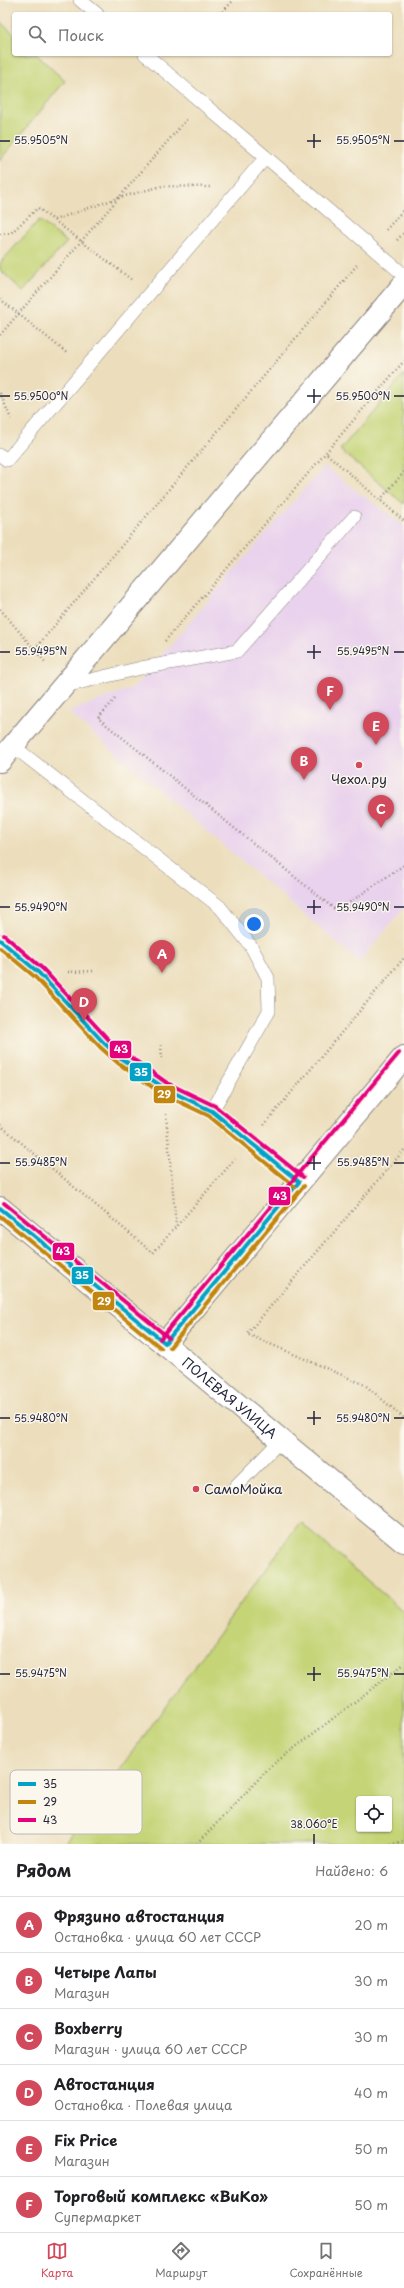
<!DOCTYPE html>
<html lang="ru">
<meta charset="utf-8">
<style>
:root{--surface:#fff;--page:#f2f2f2;--text:#202124;--muted:#757577;--line:#e0e0e0;--accent:#d1495b}
body{margin:0;font-family:"Playpen Sans",sans-serif;background:var(--page);color:var(--text)}
.controls{position:absolute;right:12px;bottom:12px;display:grid;overflow:hidden;border-radius:4px;box-shadow:0 1px 3px #0004}
.controls button{width:36px;height:36px;display:grid;place-items:center;padding:0;border:0;border-bottom:1px solid var(--line);background:var(--surface);color:var(--text);font:20px sans-serif}
.you{position:absolute;left:254px;top:924px;width:14px;height:14px;margin:-10px;border:3px solid #fff;border-radius:50%;background:#1a73e8;box-shadow:0 0 0 6px #1a73e833}
.badge{display:grid;place-items:center;width:26px;height:26px;border-radius:50%;background:var(--accent);color:#fff;font-size:13px;font-weight:700}
.pin{position:absolute;translate:-50% -33px;filter:drop-shadow(0 1px 2px #0008)}
.pin::after{content:'';position:absolute;top:21px;width:14px;height:12px;background:inherit;clip-path:polygon(0 0,100% 0,50% 100%)}
.list{margin:0;padding:0;list-style:none}
h2{display:flex;justify-content:space-between;align-items:center;height:52px;margin:0;padding:0 16px;font-size:17px}
h2 small{font-size:13px;font-weight:400;color:var(--muted)}
.list li{display:grid;grid-template-columns:26px 1fr auto;gap:12px;align-items:center;box-sizing:border-box;height:56px;padding:0 16px;border-top:1px solid var(--line)}
.list b{display:block;font-size:15px;white-space:nowrap}
.list p{margin:0;font-size:13px;white-space:nowrap;color:var(--muted)}
.list em{font-size:13px;font-style:normal;color:var(--muted)}
.icon{flex:none;width:22px;height:22px;fill:none;stroke:currentColor;stroke-width:2;stroke-linecap:round;stroke-linejoin:round}
.map{position:relative;flex:none;width:404px;height:1844px;overflow:hidden}
.search{position:absolute;background:var(--surface);box-shadow:0 1px 3px #0004;left:12px;right:12px;top:12px;height:44px;display:flex;align-items:center;gap:10px;box-sizing:border-box;padding:0 14px;border-radius:4px;color:var(--muted);font-size:15px}
.sheet{height:388px;background:var(--surface)}
nav{display:flex;justify-content:space-around;align-items:center;box-sizing:border-box;height:56px;border-top:1px solid var(--line);background:var(--surface);font-size:11px;color:var(--muted)}
nav a{display:grid;justify-items:center;gap:2px}
nav .on{color:var(--accent)}
.map>svg:first-child{display:block}
.built{fill:#e9d2ed}
.green{fill:#c4d476;stroke:#737b58;fill-rule:evenodd}
.lines{fill:none;stroke-linecap:round;stroke-linejoin:round}
.lane-casing{stroke:#87807c;stroke-width:14}
.street-casing{stroke:#87807c;stroke-width:24}
.secondary-casing{stroke:#87807c;stroke-width:24}
.path{stroke:#87807c;stroke-width:2.5;stroke-dasharray:1 3;stroke-linecap:butt}
.lane{stroke:#fff;stroke-width:13}
.street{stroke:#fff;stroke-width:22}
.secondary{stroke:#fff;stroke-width:22}
.bus-1-casing{stroke:#fbf7ec;stroke-width:7}
.bus-2-casing{stroke:#fbf7ec;stroke-width:7}
.bus-3-casing{stroke:#fbf7ec;stroke-width:7}
.bus-1{stroke:#02a2c7;stroke-width:4}
.bus-2{stroke:#c2850f;stroke-width:4}
.bus-3{stroke:#e5007d;stroke-width:4}
.ticks{fill:none;stroke:#22223b;stroke-width:1.5}
.poi-dot{fill:#d1495b;stroke:#fbf7ec;stroke-width:1.5}
.labels{text-anchor:middle;stroke-width:3;stroke-linejoin:round;paint-order:stroke}
.poi-label{font-size:13px;fill:#22223b;stroke:#fbf7ec}
.street-label{font-size:13px;fill:#22223b;stroke:#fbf7ec}
.key{fill:#fbf7ec;stroke:#bab7b7;stroke-width:1}
.key-label{font-size:11px;fill:#22223b}
.ticks-label{font-size:10px;text-anchor:middle;fill:#22223b;stroke:#fbf7ec;stroke-width:3;stroke-linejoin:round;paint-order:stroke}
.line-badge{stroke:#fbf7ec;stroke-width:1.5}
.badge-label{font-size:11px;text-anchor:middle;font-weight:bold;fill:#fff}
</style>
<div class="map">
<svg width="404" height="1844" viewBox="0 0 404 1844">
<rect width="100%" height="100%" fill="#fbf7ec"/>
<filter id="ink" filterUnits="userSpaceOnUse"><feTurbulence type="fractalNoise" baseFrequency=".025" numOctaves="2"/><feDisplacementMap in="SourceGraphic" scale="8" xChannelSelector="R" yChannelSelector="G"/><feConvolveMatrix kernelMatrix="1 2 1 2 8 2 1 2 1" color-interpolation-filters="sRGB"/></filter>
<filter id="wash" filterUnits="userSpaceOnUse"><feTurbulence type="fractalNoise" baseFrequency=".012" numOctaves="4" result="noise"/><feDisplacementMap in="SourceGraphic" scale="16" xChannelSelector="R" yChannelSelector="G"/><feGaussianBlur stdDeviation="0.9" result="paint"/><feColorMatrix in="noise" values="0 0 0 0 0 0 0 0 0 0 0 0 0 0 0 0 0 1.4 0 .05"/><feComposite in="paint" operator="in"/></filter>
<g filter="url(#wash)">
<rect width="100%" height="100%" fill="#ecdebc"/>
<path class="built" d="M324,466L404,526V908L359,962L68,712L134,687Z"/>
<path class="green" d="M0,22L14,34V54H36L65,81L0,160Z
M39,220L67,242L23,291L0,270V263Z
M404,374V504L340,450Z
M300,1522L404,1612V1844H65ZM359,1799H389V1829H359Z"/>
</g>
<g filter="url(#ink)">
<g class="lines">
<defs>
<path id="lane" d="M80,0L97,14
M145,54L404,275
M0,455L7,460L266,157
M65,686L141,668L237,651L354,517
M13,746L220,907L251,946L268,978L269,1011L212,1111
M0,940L39,973L104,1043L122,1059L164,1088L212,1111L299,1182
M235,1487L281,1440"/>
<path id="street" d="M0,761L404,284"/>
<g id="secondary">
<path id="s1" d="M0,1208L404,1542"/>
<path d="M165,1343L404,1057"/>
</g>
</defs>
<use href="#lane" class="lane-casing"/>
<use href="#street" class="street-casing"/>
<use href="#secondary" class="secondary-casing"/>
<path class="path" d="M220,14L234,0
M54,220L118,198L162,186L210,187
M386,230L404,209
M0,234L11,233L38,208L132,280
M397,240L404,233
M0,299L68,354
M0,335L187,119
M0,393L11,419
M327,454L404,521
M380,500L404,472
M0,609L46,663
M165,641L404,361
M35,649L357,265
M115,699L98,718L337,911L404,865
M68,972L93,971
M161,1045L162,1059
M166,1114L176,1226
M0,1125L153,1253L235,1159
M264,1125L404,958
M404,1150L247,1334L365,1385L404,1418
M197,1844L271,1766L404,1664
M390,1844L404,1841"/>
<use href="#lane" class="lane"/>
<use href="#street" class="street"/>
<use href="#secondary" class="secondary"/>
<defs>
<path id="bus-1" d="M0,940L39,973L104,1043L122,1059L164,1088L212,1111L299,1182
M0,1208L165,1343
M165,1343L299,1182"/>
<path id="bus-2" d="M0,948L35,977L100,1047L118,1063L161,1093L209,1116L295,1187
M0,1216L161,1348
M170,1347L304,1186"/>
<path id="bus-3" d="M4,935L43,969L108,1039L126,1054L167,1083L215,1106L303,1177
M4,1203L169,1338
M160,1339L399,1053"/>
</defs>
<use href="#bus-1" class="bus-1-casing"/>
<use href="#bus-2" class="bus-2-casing"/>
<use href="#bus-3" class="bus-3-casing"/>
<use href="#bus-1" class="bus-1"/>
<use href="#bus-2" class="bus-2"/>
<use href="#bus-3" class="bus-3"/>
</g>
</g>
<path class="ticks" d="M314,134V148M0,141H10M307,141H321M394,141H404M314,389V403M0,396H10M307,396H321M394,396H404M314,645V659M0,652H10M307,652H321M394,652H404M314,900V914M0,907H10M307,907H321M394,907H404M314,1156V1170M0,1163H10M307,1163H321M394,1163H404M314,1411V1425M0,1418H10M307,1418H321M394,1418H404M314,1667V1681M0,1674H10M307,1674H321M394,1674H404M314,1834V1844"/>
<g class="poi-dot">
<circle cx="359" cy="765" r="4"/>
<circle cx="196" cy="1489" r="4"/>
</g>
<g class="labels">
<g class="poi-label">
<text x="359" y="784">Чехол.ру</text>
<text x="204" y="1494" text-anchor="start">СамоМойка</text>
</g>
<g class="street-label">
<text dy="5" stroke="none"><textPath href="#s1" startOffset="298">ПОЛЕВАЯ УЛИЦА</textPath></text>
</g>
</g>
<rect x="10" y="1770" width="132" height="64" rx="6" class="key"/>
<rect x="18" y="1782" width="18" height="4" fill="#02a2c7"/>
<rect x="18" y="1800" width="18" height="4" fill="#c2850f"/>
<rect x="18" y="1818" width="18" height="4" fill="#e5007d"/>
<g class="key-label">
<text x="43" y="1788">35</text>
<text x="43" y="1806">29</text>
<text x="43" y="1824">43</text>
</g>
<g class="ticks-label">
<text x="41" y="144">55.9505°N</text>
<text x="363" y="144">55.9505°N</text>
<text x="41" y="400">55.9500°N</text>
<text x="363" y="400">55.9500°N</text>
<text x="41" y="655">55.9495°N</text>
<text x="363" y="655">55.9495°N</text>
<text x="41" y="911">55.9490°N</text>
<text x="363" y="911">55.9490°N</text>
<text x="41" y="1166">55.9485°N</text>
<text x="363" y="1166">55.9485°N</text>
<text x="41" y="1422">55.9480°N</text>
<text x="363" y="1422">55.9480°N</text>
<text x="41" y="1677">55.9475°N</text>
<text x="363" y="1677">55.9475°N</text>
<text x="314" y="1828">38.060°E</text>
</g>
<g class="line-badge">
<rect x="109" y="1040" width="23" height="19" rx="4" fill="#e5007d"/>
<rect x="129" y="1062" width="23" height="20" rx="4" fill="#02a2c7"/>
<rect x="153" y="1085" width="23" height="19" rx="4" fill="#c2850f"/>
<rect x="268" y="1186" width="23" height="20" rx="4" fill="#e5007d"/>
<rect x="52" y="1242" width="23" height="19" rx="4" fill="#e5007d"/>
<rect x="71" y="1266" width="23" height="19" rx="4" fill="#02a2c7"/>
<rect x="92" y="1291" width="23" height="20" rx="4" fill="#c2850f"/>
</g>
<g class="badge-label">
<text x="121" y="1053">43</text>
<text x="141" y="1076">35</text>
<text x="164" y="1098">29</text>
<text x="280" y="1200">43</text>
<text x="63" y="1255">43</text>
<text x="82" y="1279">35</text>
<text x="104" y="1305">29</text>
</g>
</svg>
<div class="controls">
<button><svg class="icon" aria-label="locate" viewBox="0 0 24 24"><circle cx="12" cy="12" r="6"/><path d="M12 2v4M12 18v4M2 12h4M18 12h4"/></svg></button>
</div>
<div class="you"></div>
<div class="pin badge" style="left:162px;top:973px">A</div>
<div class="pin badge" style="left:304px;top:780px">B</div>
<div class="pin badge" style="left:381px;top:828px">C</div>
<div class="pin badge" style="left:84px;top:1021px">D</div>
<div class="pin badge" style="left:376px;top:745px">E</div>
<div class="pin badge" style="left:330px;top:710px">F</div>
<div class="search"><svg class="icon" aria-label="search" viewBox="0 0 24 24"><circle cx="10" cy="10" r="6"/><path d="M15 15l6 6"/></svg>Поиск</div>
</div>
<section class="sheet">
<h2>Рядом<small>Найдено: 6</small></h2>
<ul class="list">
<li><span class="badge">A</span><div><b>Фрязино автостанция</b><p>Остановка · улица 60 лет СССР</p></div><em>20 m</em></li>
<li><span class="badge">B</span><div><b>Четыре Лапы</b><p>Магазин</p></div><em>30 m</em></li>
<li><span class="badge">C</span><div><b>Boxberry</b><p>Магазин · улица 60 лет СССР</p></div><em>30 m</em></li>
<li><span class="badge">D</span><div><b>Автостанция</b><p>Остановка · Полевая улица</p></div><em>40 m</em></li>
<li><span class="badge">E</span><div><b>Fix Price</b><p>Магазин</p></div><em>50 m</em></li>
<li><span class="badge">F</span><div><b>Торговый комплекс «ВиКо»</b><p>Супермаркет</p></div><em>50 m</em></li>
</ul>
</section>
<nav>
<a class="on"><svg class="icon" aria-label="map" viewBox="0 0 24 24"><path d="M3 6l6-2 6 2 6-2v14l-6 2-6-2-6 2zM9 4v14M15 6v14"/></svg>Карта</a>
<a><svg class="icon" aria-label="directions" viewBox="0 0 24 24"><path d="M12 3l9 9-9 9-9-9zM9 14v-3h6M13 9l2 2-2 2"/></svg>Маршрут</a>
<a><svg class="icon" aria-label="saved" viewBox="0 0 24 24"><path d="M7 4h10v16l-5-4-5 4z"/></svg>Сохранённые</a>
</nav>
